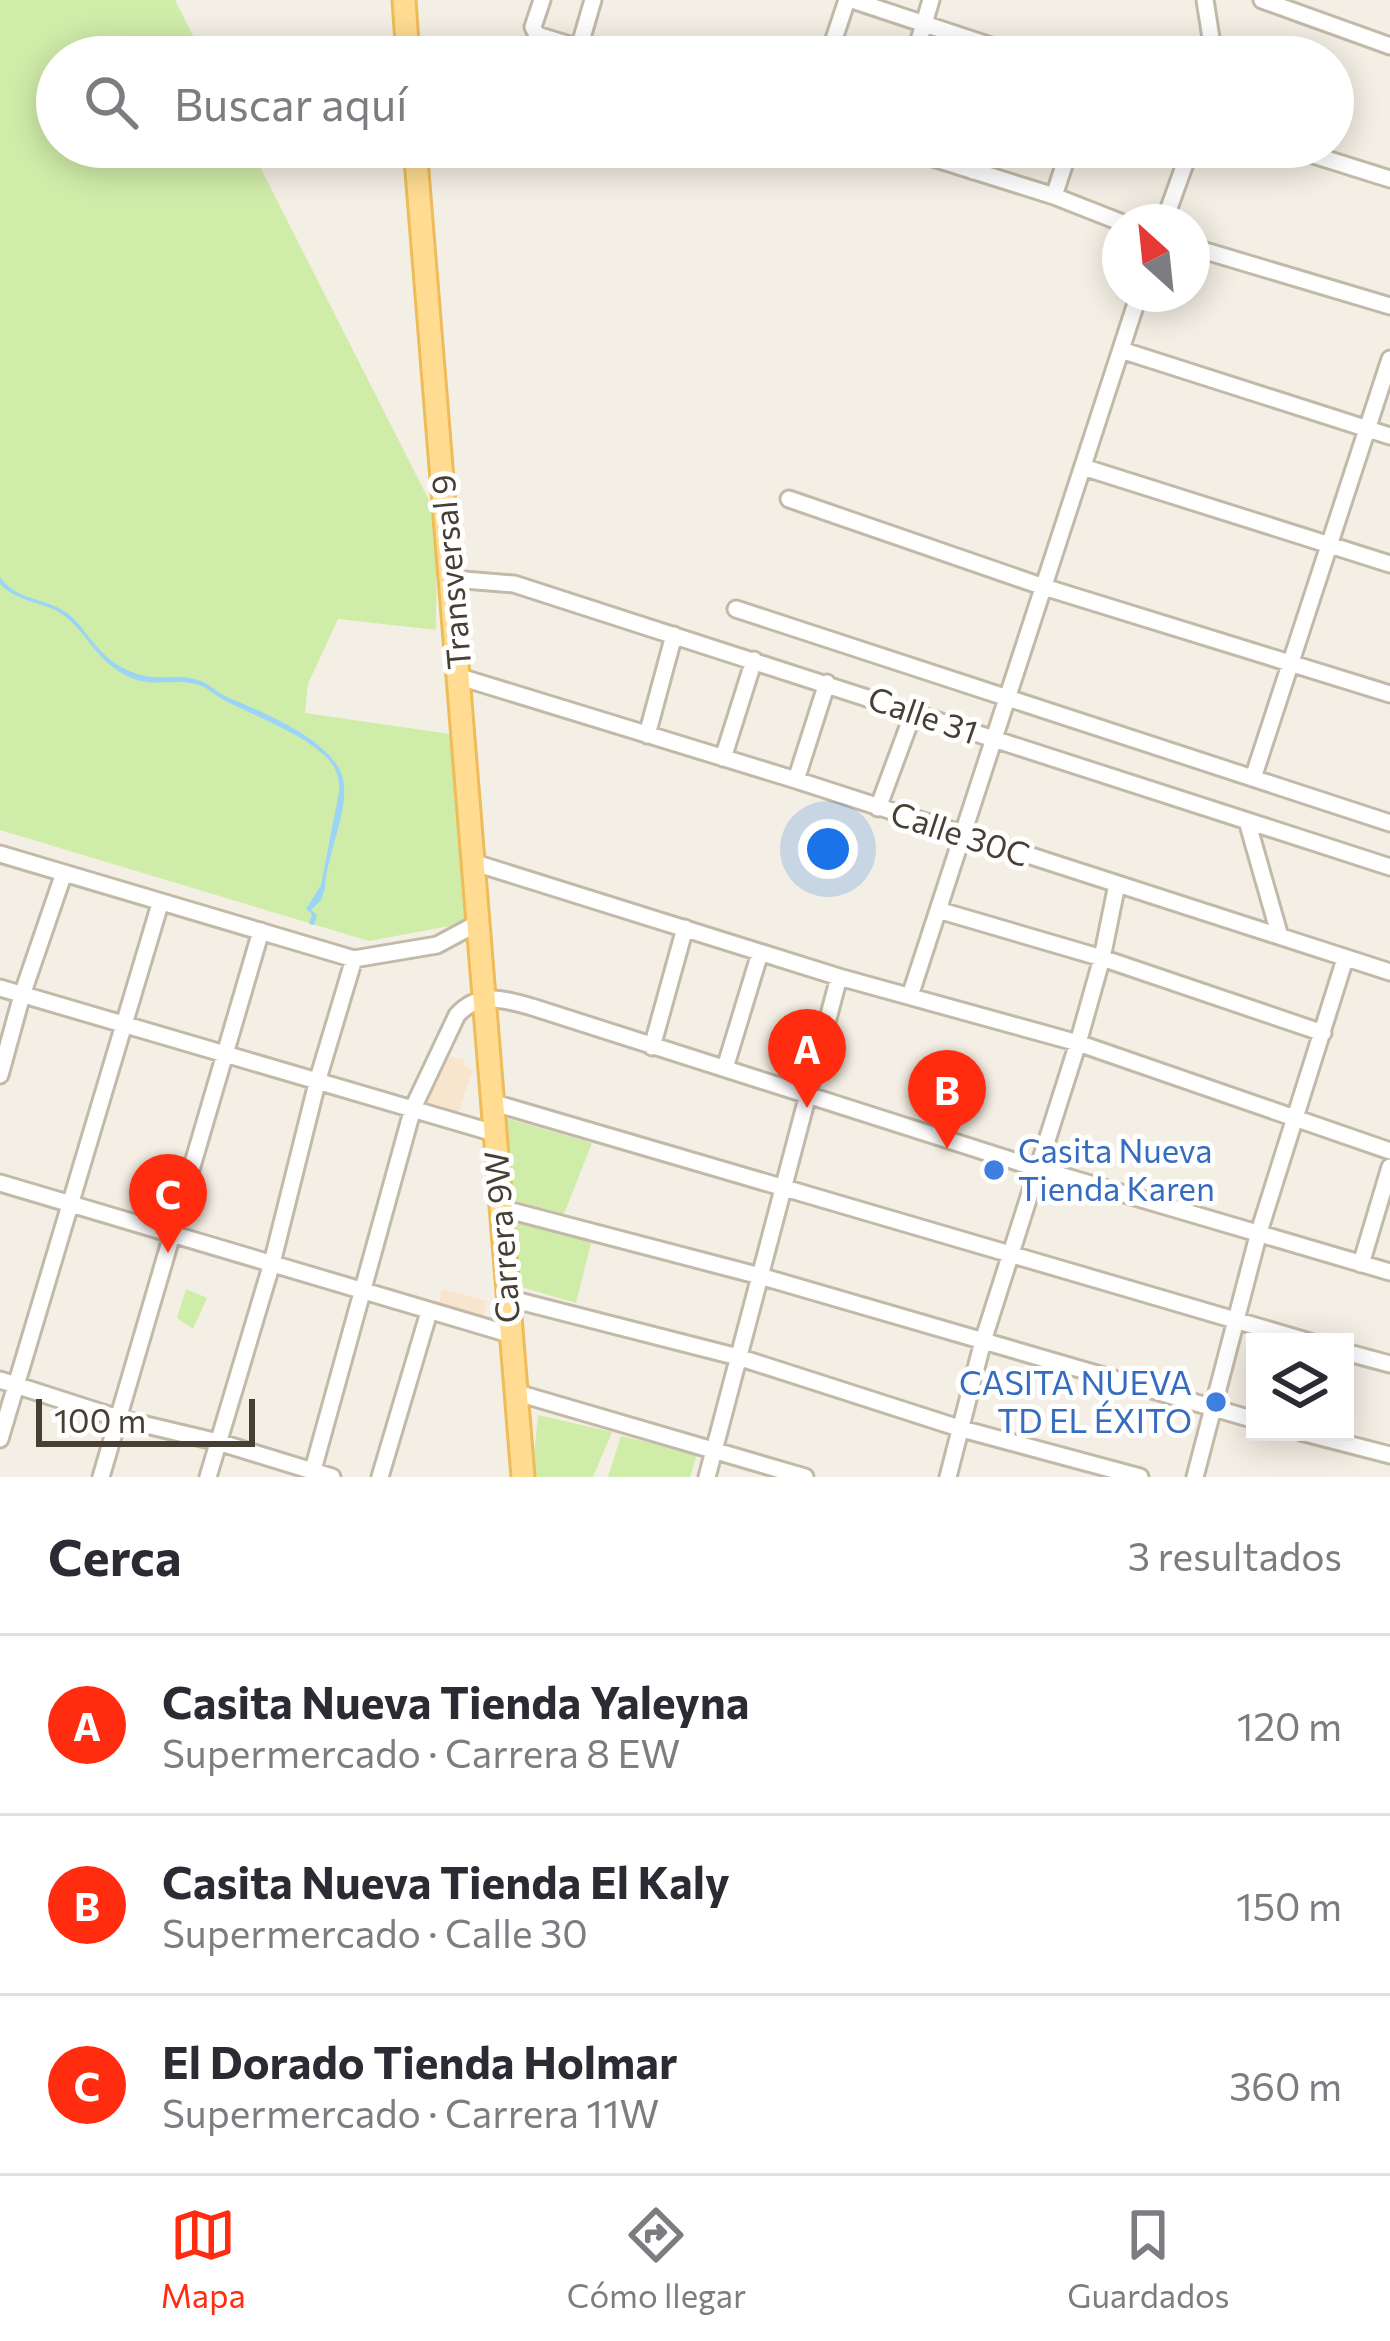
<!DOCTYPE html>
<html lang="es">
<meta charset="utf-8">
<style>
:root{--surface:#fff;--page:#f7f7f7;--text:#2b2b33;--muted:#7c7c81;--line:#e1e1e2;--accent:#ff2c10}
body{margin:0;font-family:Commissioner,sans-serif;background:var(--page);color:var(--text)}
.controls{position:absolute;right:36px;bottom:36px;display:grid;overflow:hidden;border-radius:0px;box-shadow:0 6px 30px #0003}
.controls button{width:108px;height:108px;display:grid;place-items:center;padding:0;border:0;border-bottom:3px solid var(--line);background:var(--surface);color:var(--text);font:60px sans-serif}
.compass{position:absolute;left:1102px;top:204px;width:108px;height:108px;border-radius:50%;background:var(--surface);box-shadow:0 6px 30px #0003;rotate:333deg}
.scale{position:absolute;left:36px;bottom:30px;width:219px;box-sizing:border-box;padding-left:12px;border:6px solid #473f34;border-top:0;font-size:33px;line-height:42px;white-space:nowrap;color:#473f34;-webkit-text-stroke:9px #fff;paint-order:stroke}
.you{position:absolute;left:828px;top:849px;width:42px;height:42px;margin:-30px;border:9px solid #fff;border-radius:50%;background:#1a73e8;box-shadow:0 0 0 18px #1a73e833}
.badge{display:grid;place-items:center;width:78px;height:78px;border-radius:50%;background:var(--accent);color:#fff;font-size:39px;font-weight:700}
.pin{position:absolute;translate:-50% -99px;filter:drop-shadow(0 3px 6px #0008)}
.pin::after{content:'';position:absolute;top:63px;width:42px;height:36px;background:inherit;clip-path:polygon(0 0,100% 0,50% 100%)}
.list{margin:0;padding:0;list-style:none}
h2{display:flex;justify-content:space-between;align-items:center;height:156px;margin:0;padding:0 48px;font-size:51px}
h2 small{font-size:39px;font-weight:400;color:var(--muted)}
.list li{display:grid;grid-template-columns:78px 1fr auto;gap:36px;align-items:center;box-sizing:border-box;height:180px;padding:0 48px;border-top:3px solid var(--line)}
.list b{display:block;font-size:45px;white-space:nowrap}
.list p{margin:0;font-size:39px;white-space:nowrap;color:var(--muted)}
.list em{font-size:39px;font-style:normal;color:var(--muted)}
.icon{flex:none;width:66px;height:66px;fill:none;stroke:currentColor;stroke-width:2;stroke-linecap:round;stroke-linejoin:round}
.map{position:relative;flex:none;width:1390px;height:1477px;overflow:hidden}
.search{position:absolute;background:var(--surface);box-shadow:0 6px 30px #0003;left:36px;right:36px;top:36px;height:132px;display:flex;align-items:center;gap:30px;box-sizing:border-box;padding:0 42px;border-radius:66px;color:var(--muted);font-size:45px}
.sheet{height:696px;background:var(--surface)}
nav{display:flex;justify-content:space-around;align-items:center;box-sizing:border-box;height:168px;border-top:3px solid var(--line);background:var(--surface);font-size:33px;color:var(--muted)}
nav a{display:grid;justify-items:center;gap:6px}
nav .on{color:var(--accent)}
.map>svg:first-child{display:block}
.commercial{fill:#f8e5cd}
.green{fill:#d0eca9}
.water{fill:#9bd4f7}
.lines{fill:none;stroke-linecap:round;stroke-linejoin:round}
.minor-casing{stroke:#c3b9a9;stroke-width:21}
.major-casing{stroke:#eebc58;stroke-width:27}
.minor{stroke:#fff;stroke-width:15}
.major{stroke:#ffdc92;stroke-width:21}
.shop-dot{fill:#3f7fe0;stroke:#fff;stroke-width:4.5}
.labels{text-anchor:middle;stroke-width:10;stroke-linejoin:round;paint-order:stroke}
.street-label{font-size:33px;fill:#473f34;stroke:#fff}
.shop-label{font-size:33px;fill:#366cbe;stroke:#fff;text-anchor:start}
</style>
<div class="map">
<svg width="1390" height="1477" viewBox="0 0 1390 1477">
<rect width="100%" height="100%" fill="#f4efe4"/>
<path class="commercial" d="M440,1054L465,1060L464,1066L473,1069L458,1114L423,1103Z
M442,1289L487,1301L483,1316L439,1304Z"/>
<path class="green" d="M0,0H175L204,57H57V147H250L437,516L436,630L338,619L308,684L305,713L450,734L466,923L369,941L0,830Z
M495,1115L592,1143L564,1214L511,1200L502,1202Z
M515,1212L591,1243L576,1303L518,1286Z
M186,1289L207,1298L193,1329L177,1318Z
M538,1415L612,1432L593,1477H532Z
M621,1436L697,1454L690,1477H608Z"/>
<path class="water" d="M0,577C17,601 42,597 64,611C86,625 92,651 123,668C157,686 177,670 203,682C212,686 218,693 227,697C260,711 335,741 343,779C350,809 326,856 325,888L321,900L311,910L317,915L314,925L309,924L312,914L306,909L321,885L339,792C340,778 336,767 327,758C306,735 250,714 222,699C213,694 207,687 198,685C176,678 155,687 134,679C97,664 92,639 66,617C47,601 21,605 0,584Z"/>
<g class="lines">
<defs>
<path id="minor" d="M542,0L533,27L537,35L609,57
M852,0L1024,57
M1205,0L1214,57
M1262,0L1390,46
M579,48L593,0
M828,57L847,0
M914,57L931,0
M898,147L1054,196L1120,222
M1288,147L1390,179
M973,171L980,147
M1054,196L1070,147
M1164,222L1191,147
M1192,247L1390,306
M1121,350L1390,436
M1083,467L1390,564
M789,499L1044,587L1390,694
M452,579L514,584L1390,867
M736,609L1390,823
M460,677L796,780L1390,972
M647,735L674,635
M723,758L754,660
M1253,778L1390,359
M796,780L827,683
M878,808L914,711
M1247,821L1279,933
M0,854L354,959L437,945L478,923
M472,862L839,977L1078,1043L1390,1151
M938,910L1102,958L1323,1033
M0,988L494,1133
M910,996L1139,294
M652,1047L685,928
M725,1068L760,953
M0,1075L22,995L64,873
M491,1102L1310,1342
M0,1183L509,1334
M500,1208L760,1276L1255,1420
M1361,1264L1390,1167
M507,1298L738,1357L962,1429L1140,1477
M1345,1352L1390,1364
M0,1380L121,1419L218,1442L332,1477
M514,1392L805,1477
M1301,1432L1390,1455
M0,1439L160,904
M101,1477L261,931
M208,1477L272,1263L318,1079L354,959
M311,1477L413,1108L457,1015C479,991 504,999 532,1007L1036,1168L1390,1272
M380,1477L429,1312
M707,1477L839,977
M948,1477L983,1341L1078,1043L1102,958L1117,884
M1195,1477L1259,1232L1345,959"/>
<path id="major" d="M404,0L408,57
M415,147L523,1477"/>
</defs>
<use href="#minor" class="minor-casing"/>
<use href="#major" class="major-casing"/>
<use href="#minor" class="minor"/>
<use href="#major" class="major"/>
</g>
<g class="shop-dot">
<circle cx="994" cy="1170" r="12"/>
<circle cx="1216" cy="1402" r="12"/>
</g>
<g class="labels">
<g class="street-label">
<text transform="translate(451 572) rotate(-95)" y="12">Transversal 9</text>
<text transform="translate(923 715) rotate(19)" y="12">Calle 31</text>
<text transform="translate(960 834) rotate(18)" y="12">Calle 30C</text>
<text transform="translate(502 1237) rotate(-94)" y="12">Carrera 9W</text>
</g>
<g class="shop-label">
<text x="1018" y="1163">Casita Nueva<tspan x="1018" dy="38">Tienda Karen</tspan></text>
<text x="1192" y="1395" text-anchor="end">CASITA NUEVA<tspan x="1192" dy="38">TD EL ÉXITO</tspan></text>
</g>
</g>
</svg>
<div class="controls">
<button><svg class="icon" aria-label="layers" viewBox="0 0 24 24"><path d="M12 4l9 5-9 5-9-5zM3 14l9 5 9-5"/></svg></button>
</div>
<svg class="compass" viewBox="-18 -18 36 36"><path d="M0-13l5 13h-10z" fill="#e53935"/><path d="M0 13l5-13h-10z" fill="#7c7c81"/></svg>
<div class="scale">100 m</div>
<div class="you"></div>
<div class="pin badge" style="left:807px;top:1108px">A</div>
<div class="pin badge" style="left:947px;top:1149px">B</div>
<div class="pin badge" style="left:168px;top:1253px">C</div>
<div class="search"><svg class="icon" aria-label="search" viewBox="0 0 24 24"><circle cx="10" cy="10" r="6"/><path d="M15 15l6 6"/></svg>Buscar aquí</div>
</div>
<section class="sheet">
<h2>Cerca<small>3 resultados</small></h2>
<ul class="list">
<li><span class="badge">A</span><div><b>Casita Nueva Tienda Yaleyna</b><p>Supermercado · Carrera 8 EW</p></div><em>120 m</em></li>
<li><span class="badge">B</span><div><b>Casita Nueva Tienda El Kaly</b><p>Supermercado · Calle 30</p></div><em>150 m</em></li>
<li><span class="badge">C</span><div><b>El Dorado Tienda Holmar</b><p>Supermercado · Carrera 11W</p></div><em>360 m</em></li>
</ul>
</section>
<nav>
<a class="on"><svg class="icon" aria-label="map" viewBox="0 0 24 24"><path d="M3 6l6-2 6 2 6-2v14l-6 2-6-2-6 2zM9 4v14M15 6v14"/></svg>Mapa</a>
<a><svg class="icon" aria-label="directions" viewBox="0 0 24 24"><path d="M12 3l9 9-9 9-9-9zM9 14v-3h6M13 9l2 2-2 2"/></svg>Cómo llegar</a>
<a><svg class="icon" aria-label="saved" viewBox="0 0 24 24"><path d="M7 4h10v16l-5-4-5 4z"/></svg>Guardados</a>
</nav>
